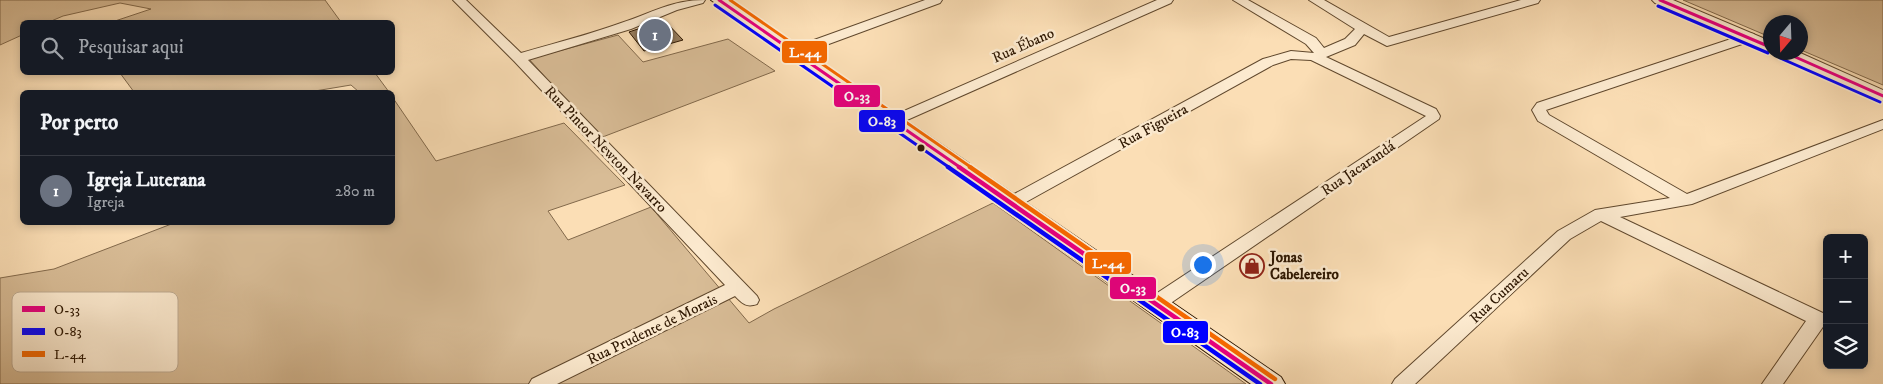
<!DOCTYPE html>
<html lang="pt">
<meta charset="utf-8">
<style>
:root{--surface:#171b24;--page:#242831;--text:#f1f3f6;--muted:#9ea1a6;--line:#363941;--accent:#b45309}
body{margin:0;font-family:"IM FELL DW Pica",serif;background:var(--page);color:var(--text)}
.controls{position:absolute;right:15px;bottom:15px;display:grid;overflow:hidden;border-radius:8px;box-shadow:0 2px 8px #0003}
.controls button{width:45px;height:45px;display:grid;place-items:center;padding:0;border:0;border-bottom:1px solid var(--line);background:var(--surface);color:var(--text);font:25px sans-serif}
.compass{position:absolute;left:1763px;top:15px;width:45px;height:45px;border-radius:50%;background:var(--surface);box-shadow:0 2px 8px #0003;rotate:199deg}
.you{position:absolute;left:1202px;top:264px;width:18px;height:18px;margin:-12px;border:4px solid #fff;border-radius:50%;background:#1a73e8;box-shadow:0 0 0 8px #1a73e833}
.badge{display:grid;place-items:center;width:32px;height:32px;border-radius:50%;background:var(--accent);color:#fff;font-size:16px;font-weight:700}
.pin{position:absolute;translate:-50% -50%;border:2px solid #fff;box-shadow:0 1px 5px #0006}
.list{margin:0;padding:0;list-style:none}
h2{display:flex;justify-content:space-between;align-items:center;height:65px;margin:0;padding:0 20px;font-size:21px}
h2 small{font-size:16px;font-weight:400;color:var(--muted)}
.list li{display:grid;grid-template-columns:32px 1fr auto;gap:15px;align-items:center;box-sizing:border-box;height:70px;padding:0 20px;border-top:1px solid var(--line)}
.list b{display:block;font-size:19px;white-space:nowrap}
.list p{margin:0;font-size:16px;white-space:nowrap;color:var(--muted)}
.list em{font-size:16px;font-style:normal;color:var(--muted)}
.icon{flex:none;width:28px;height:28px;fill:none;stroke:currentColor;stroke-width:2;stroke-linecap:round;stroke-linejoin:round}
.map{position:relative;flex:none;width:1883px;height:384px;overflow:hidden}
.search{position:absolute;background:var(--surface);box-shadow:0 2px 8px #0003;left:20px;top:20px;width:375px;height:55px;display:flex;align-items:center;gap:12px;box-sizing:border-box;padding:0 18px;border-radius:8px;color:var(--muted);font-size:19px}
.panel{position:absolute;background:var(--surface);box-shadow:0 2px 8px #0003;left:20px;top:90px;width:375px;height:135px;border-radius:8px}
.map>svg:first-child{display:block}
.green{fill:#d8bc96;stroke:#82694b}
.building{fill:#987e5e;stroke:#2d1600}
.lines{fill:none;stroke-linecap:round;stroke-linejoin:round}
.minor-casing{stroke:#60482d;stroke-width:2}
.tertiary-casing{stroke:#60482d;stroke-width:2}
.secondary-casing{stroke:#2d1600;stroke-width:2}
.minor{fill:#fceacf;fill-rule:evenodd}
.tertiary{fill:#fceacf;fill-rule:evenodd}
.secondary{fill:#fceacf;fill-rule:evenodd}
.bus-1-far1-casing{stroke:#fceacf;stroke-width:6}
.bus-1-casing{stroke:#fceacf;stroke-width:8}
.bus-2-far1-casing{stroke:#fceacf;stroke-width:6}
.bus-2-casing{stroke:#fceacf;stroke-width:8}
.bus-3-far1-casing{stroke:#fceacf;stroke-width:6}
.bus-3-casing{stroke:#fceacf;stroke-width:8}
.bus-1-far1{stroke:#e5007d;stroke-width:3}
.bus-1{stroke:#e5007d;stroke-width:4.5}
.bus-2-far1{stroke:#00f;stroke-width:3}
.bus-2{stroke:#00f;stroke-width:4.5}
.bus-3-far1{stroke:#f46800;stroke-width:3}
.bus-3{stroke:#f46800;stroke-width:4.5}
.bus-dot{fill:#2d1600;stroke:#fceacf;stroke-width:2}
.labels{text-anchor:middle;stroke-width:5;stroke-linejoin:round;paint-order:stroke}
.street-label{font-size:15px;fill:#2d1600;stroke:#fceacf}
.poi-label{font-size:15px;font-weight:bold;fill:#2d1600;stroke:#fceacf;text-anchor:start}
.key{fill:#fceacf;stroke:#beaa91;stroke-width:1}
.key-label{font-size:14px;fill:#2d1600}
.line-badge{stroke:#fceacf;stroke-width:2}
.badge-label{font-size:14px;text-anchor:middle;font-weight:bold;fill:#fff}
</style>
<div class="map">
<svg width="1883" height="384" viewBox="0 0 1883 384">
<rect width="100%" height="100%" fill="#fbdeb5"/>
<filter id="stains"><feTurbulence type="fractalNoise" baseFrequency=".004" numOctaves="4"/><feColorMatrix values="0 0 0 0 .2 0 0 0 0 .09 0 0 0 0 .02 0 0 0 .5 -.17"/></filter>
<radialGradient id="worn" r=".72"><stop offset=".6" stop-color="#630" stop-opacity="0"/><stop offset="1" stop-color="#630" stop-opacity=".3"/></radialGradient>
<path class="green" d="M0,0H325L341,22H112L151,9L120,3L63,16L49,22H22V35L0,45Z
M1683,0H1883V85L1801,50L1800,22H1770V37Z
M618,35L643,62L728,39L775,71L600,138L529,59Z
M120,73H375L389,92H359L351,85L309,92H134Z
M393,98L436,161L564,123L625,185L548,211L568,240L651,207L749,323L774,309L993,203L1246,384H0V278L54,269L174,223L392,222Z"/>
<path class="building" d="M664,20L683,40L644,51L629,32Z"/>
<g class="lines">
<defs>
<path id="minor" d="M453,0H466L521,53C555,43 588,35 621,23C652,13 671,0 705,0L703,3L677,10L631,29L528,60L757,296L759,300L757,304C746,308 742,303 735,296L557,384H529L532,379L725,285L514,61Z
M925,0H942L940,3L799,55L794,56L787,52L789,49Z
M1157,0H1173L1171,3L898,124H888L886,121L888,118Z
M1233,0H1248L1316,38L1324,48L1345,39L1355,29L1309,0H1324L1389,37L1521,0H1540L1538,3L1387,46L1364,34L1355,45L1326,57L1436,109L1440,116L1439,119L1162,309L1155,310L1148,309L1146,304L1148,299L1426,116L1311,60L1291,59L1273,65L1017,207H1005L1003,203L1005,199L1263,59L1291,51L1314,53L1306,44Z
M1749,33L1754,34L1755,37L1754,40L1546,110L1549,115L1687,194L1883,120V129L1692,204L1620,217L1825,314L1827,318L1825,324L1783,384H1762L1806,321L1601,221L1570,239L1415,384H1392L1395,379L1558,231L1595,210L1670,198L1538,121L1532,110L1537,103Z"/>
<path id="tertiary" d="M1652,0H1673L1770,41V52L1655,3Z
M1775,52H1798L1883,90V101L1777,55Z"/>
<path id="secondary" d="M711,0H730L1281,377L1285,384H1251Z"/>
</defs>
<use href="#minor" class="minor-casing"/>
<use href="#tertiary" class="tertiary-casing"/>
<use href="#secondary" class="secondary-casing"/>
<use href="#minor" class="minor"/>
<use href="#tertiary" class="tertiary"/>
<use href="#secondary" class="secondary"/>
<defs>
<path id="bus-1-far1" d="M719,0L961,168
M1660,0L1770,47
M1784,52L1883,96"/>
<path id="bus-1" d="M959,167L1271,384"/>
<path id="bus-2-far1" d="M715,5L950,168
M1658,6L1768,53
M1780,58L1880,102"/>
<path id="bus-2" d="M948,167L1260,384"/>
<path id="bus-3-far1" d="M730,0L972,168"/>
<path id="bus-3" d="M970,167L1275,379"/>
</defs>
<use href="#bus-1-far1" class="bus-1-far1-casing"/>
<use href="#bus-1" class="bus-1-casing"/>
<use href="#bus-2-far1" class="bus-2-far1-casing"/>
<use href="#bus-2" class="bus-2-casing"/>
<use href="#bus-3-far1" class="bus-3-far1-casing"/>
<use href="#bus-3" class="bus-3-casing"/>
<use href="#bus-1-far1" class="bus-1-far1"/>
<use href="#bus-1" class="bus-1"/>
<use href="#bus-2-far1" class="bus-2-far1"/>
<use href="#bus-2" class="bus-2"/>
<use href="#bus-3-far1" class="bus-3-far1"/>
<use href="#bus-3" class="bus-3"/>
</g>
<defs>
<symbol id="shop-ring" viewBox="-11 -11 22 22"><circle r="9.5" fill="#fceacf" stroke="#8f2418" stroke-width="1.5"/><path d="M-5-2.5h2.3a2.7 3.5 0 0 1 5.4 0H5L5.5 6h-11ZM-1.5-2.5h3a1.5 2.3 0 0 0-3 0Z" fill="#8f2418"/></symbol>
</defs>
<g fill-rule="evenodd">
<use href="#shop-ring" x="1238" y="252" width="28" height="28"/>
</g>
<circle class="bus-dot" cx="921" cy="148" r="4.5"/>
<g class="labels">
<g class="street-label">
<text transform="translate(1023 45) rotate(-24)" y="5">Rua Ébano</text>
<text transform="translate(1153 126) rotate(-29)" y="5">Rua Figueira</text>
<text transform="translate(606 149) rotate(46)" y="5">Rua Pintor Newton Navarro</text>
<text transform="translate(1358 168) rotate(-34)" y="5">Rua Jacarandá</text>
<text transform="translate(1499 295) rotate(-43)" y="5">Rua Cumaru</text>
<text transform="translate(652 329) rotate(-26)" y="5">Rua Prudente de Morais</text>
</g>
<g class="poi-label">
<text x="1270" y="262">Jonas<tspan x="1270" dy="17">Cabelereiro</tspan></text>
</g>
</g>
<rect x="12" y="292" width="166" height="80" rx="8" class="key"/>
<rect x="22" y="306" width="23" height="6" fill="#e5007d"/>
<rect x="22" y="328" width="23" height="7" fill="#00f"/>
<rect x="22" y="351" width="23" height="6" fill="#f46800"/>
<g class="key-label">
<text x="54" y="314">O-33</text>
<text x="54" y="336">O-83</text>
<text x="54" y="359">L-44</text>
</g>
<g class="line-badge">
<rect x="781" y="40" width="47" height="24" rx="5" fill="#f46800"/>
<rect x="833" y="84" width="48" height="24" rx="5" fill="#e5007d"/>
<rect x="858" y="109" width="48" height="24" rx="5" fill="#00f"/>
<rect x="1084" y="251" width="48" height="24" rx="5" fill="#f46800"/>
<rect x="1109" y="276" width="48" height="24" rx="5" fill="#e5007d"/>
<rect x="1162" y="320" width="47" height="24" rx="5" fill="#00f"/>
</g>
<g class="badge-label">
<text x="805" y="57">L-44</text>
<text x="857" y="101">O-33</text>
<text x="882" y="126">O-83</text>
<text x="1108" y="268">L-44</text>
<text x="1133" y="293">O-33</text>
<text x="1185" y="337">O-83</text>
</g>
<rect width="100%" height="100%" filter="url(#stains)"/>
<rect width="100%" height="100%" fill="url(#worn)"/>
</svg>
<div class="controls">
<button>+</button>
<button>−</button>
<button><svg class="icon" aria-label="layers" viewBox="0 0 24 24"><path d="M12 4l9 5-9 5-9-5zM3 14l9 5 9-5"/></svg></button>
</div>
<svg class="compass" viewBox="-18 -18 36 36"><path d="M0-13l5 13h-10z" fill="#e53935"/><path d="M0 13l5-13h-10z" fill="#9ea1a6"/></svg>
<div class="you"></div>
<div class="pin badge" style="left:655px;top:35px;background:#6b7280">1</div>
<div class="search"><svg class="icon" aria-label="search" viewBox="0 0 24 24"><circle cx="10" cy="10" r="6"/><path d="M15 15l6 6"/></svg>Pesquisar aqui</div>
<section class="panel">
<h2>Por perto<small></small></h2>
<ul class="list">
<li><span class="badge" style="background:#6b7280">1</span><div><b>Igreja Luterana</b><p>Igreja</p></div><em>280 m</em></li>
</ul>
</section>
</div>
